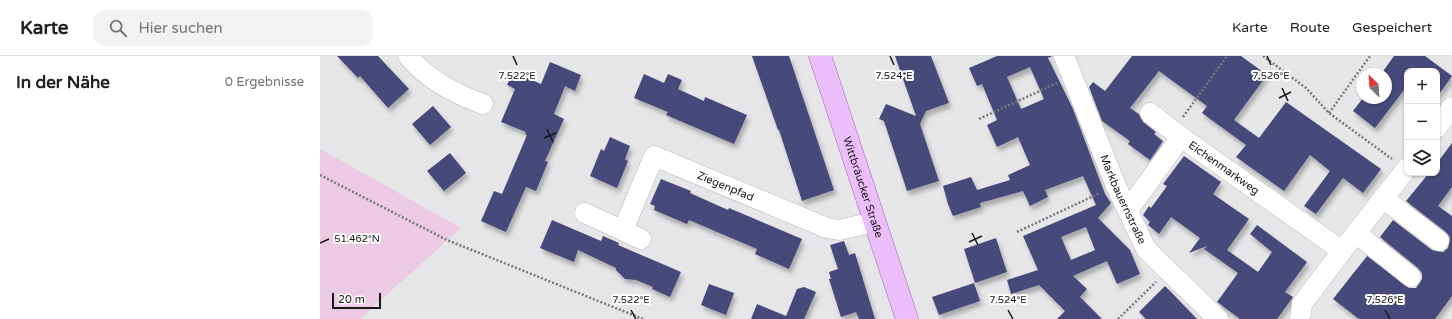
<!DOCTYPE html>
<html lang="de">
<meta charset="utf-8">
<style>
:root{--surface:#fff;--page:#f2f2f2;--text:#202124;--muted:#757577;--line:#e0e0e0}
body{margin:0;font-family:"Varela Round",sans-serif;background:var(--page);color:var(--text)}
.controls{position:absolute;right:12px;top:12px;display:grid;overflow:hidden;border-radius:8px;box-shadow:0 1px 3px #0004}
.controls button{width:36px;height:36px;display:grid;place-items:center;padding:0;border:0;border-bottom:1px solid var(--line);background:var(--surface);color:var(--text);font:20px sans-serif}
.compass{position:absolute;left:1036px;top:12px;width:36px;height:36px;border-radius:50%;background:var(--surface);box-shadow:0 1px 3px #0004;rotate:335deg}
.scale{position:absolute;left:12px;bottom:10px;width:49px;box-sizing:border-box;padding-left:4px;border:2px solid #181718;border-top:0;font-size:11px;line-height:14px;white-space:nowrap;color:#181718;-webkit-text-stroke:3px #fff;paint-order:stroke}
.list{margin:0;padding:0;list-style:none}
h2{display:flex;justify-content:space-between;align-items:center;height:52px;margin:0;padding:0 16px;font-size:17px}
h2 small{font-size:13px;font-weight:400;color:var(--muted)}
.icon{flex:none;width:22px;height:22px;fill:none;stroke:currentColor;stroke-width:2;stroke-linecap:round;stroke-linejoin:round}
.map{position:relative;flex:none;width:1132px;height:263px;overflow:hidden}
header{display:flex;align-items:center;gap:24px;box-sizing:border-box;height:56px;padding:0 20px;background:var(--surface);border-bottom:1px solid var(--line)}
header strong{font-size:19px}
nav{display:flex;gap:22px;margin-inline-start:auto;font-size:14px}
.search{width:280px;height:36px;background:var(--page);display:flex;align-items:center;gap:10px;box-sizing:border-box;padding:0 14px;border-radius:12px;color:var(--muted);font-size:15px}
main{display:flex}
aside{flex:1;background:var(--surface)}
.map>svg:first-child{display:block}
.green{fill:#edcae3}
.building{fill:#474a7a;fill-rule:evenodd;filter:url(#shadow)}
.lines{fill:none;stroke-linecap:round;stroke-linejoin:round}
.minor-casing{stroke:#bab9bc;stroke-width:21}
.major-casing{stroke:#96a;stroke-width:23}
.path{stroke:#787779;stroke-width:2.5;stroke-dasharray:2 2;stroke-linecap:butt}
.minor{stroke:#fff;stroke-width:20}
.major{stroke:#ecbdfb;stroke-width:22}
.ticks{fill:none;stroke:#181718;stroke-width:1.5}
.labels{text-anchor:middle;stroke-width:4;stroke-linejoin:round;paint-order:stroke}
.street-label{font-size:11px;fill:#181718;stroke:#fff}
.ticks-label{font-size:10px;text-anchor:middle;fill:#181718;stroke:#fff;stroke-width:4;stroke-linejoin:round;paint-order:stroke}
</style>
<header>
<strong>Karte</strong>
<div class="search"><svg class="icon" aria-label="search" viewBox="0 0 24 24"><circle cx="10" cy="10" r="6"/><path d="M15 15l6 6"/></svg>Hier suchen</div>
<nav><a>Karte</a><a>Route</a><a>Gespeichert</a></nav>
</header>
<main>
<aside>
<h2>In der Nähe<small>0 Ergebnisse</small></h2>
<ul class="list">
</ul>
</aside>
<div class="map">
<svg width="1132" height="263" viewBox="0 0 1132 263">
<defs>
<filter id="shadow"><feDropShadow dx="2.5" dy="4.5" stdDeviation="2" flood-color="#0004"/></filter>
</defs>
<rect width="100%" height="100%" fill="#e6e5e8"/>
<path class="green" d="M0,93L141,172L40,263H0Z"/>
<path class="building" d="M17,0H58L89,33L68,52L40,20L38,22Z
M432,0H469L514,134L482,145L459,74H458Z
M575,0H611L629,47L606,55L600,68L619,125L587,135L564,65L559,63L566,48L596,60Z
M677,0H733L728,2L753,53L785,138L791,147L778,162L810,194L820,218L797,228L787,205L753,220L767,233L760,241L782,263H737L745,255L719,229L691,238L687,224L718,214L703,180L776,149L763,120L725,134L728,141L710,150L703,135L660,147L661,151L633,160L628,148L623,130L651,121L657,134L690,124L688,119L710,109L698,81L677,91L667,69L677,64L662,28L657,30L649,12ZM710,11L724,43L701,53L687,21ZM766,171L775,194L751,204L741,181Z
M812,0H921L947,19L914,64L939,82L966,46L1061,113L1043,137L1023,122L996,158L984,150L1010,115L990,99L964,135L916,101L926,89L882,57L887,50L839,15L810,52L819,58L823,66L836,76L834,78L843,85L830,104L808,88L810,85L782,65L769,31L773,26L785,35Z
M1074,0H1105L1132,20L1117,41V15H1087V30L1055,72L1033,55L1043,42H1066V18H1061Z
M230,6L261,19L255,35L245,30L234,58L244,63L225,105L228,106L216,135L206,131L186,176L161,165L174,135L182,138L207,79L205,78L206,76L181,66L195,33L187,29L193,16L221,28Z
M324,18L344,27L348,18L362,24L358,33L384,45L385,41L427,59L414,88L346,59L348,56L314,42Z
M113,50L131,71L110,89L92,68Z
M290,81L310,90L305,103L308,105L297,132L270,120L281,93L284,95Z
M1132,87V131L1118,150L1132,160V240L1115,263H1039L1013,243L1047,200L1089,232H1096L1102,223V217L1098,212L1060,181L1073,164L1112,194L1123,196L1128,192L1130,181L1126,176L1086,145L1109,117H1117V107Z
M130,97L146,117L124,135L107,115Z
M864,100L901,126L893,138L929,163L907,194L938,216L952,196L930,178L937,169L987,206L965,236L973,241L957,263H920L897,246L918,217L884,193L887,190L869,197L880,182L851,161L839,178L828,169L830,166L823,159L829,150L831,152L847,130L843,128Z
M341,123L371,135L370,137L408,154L409,152L482,183L469,213L435,198L437,193L369,164L367,168L334,154L335,150L330,148Z
M232,164L281,185L283,180L299,187L298,189L361,216L350,241L332,233L333,231L316,224L305,223L296,214V212L258,194L254,206L220,192Z
M676,182L687,216L655,227L644,193Z
M524,185L529,199L535,197L555,263H539L536,256L521,261L509,223H511L509,216L518,213L510,189Z
M654,227L660,245L619,259L612,241Z
M389,228L414,237L406,259L381,249Z
M845,230L852,237L877,263H826L819,256Z
M484,231L496,236L484,263H431L437,248L466,260L477,233Z"/>
<g class="lines">
<defs>
<g id="minor">
<path d="M88,0C107,23 135,38 163,48"/>
<path id="s1" d="M744,0L796,130L826,193L898,263"/>
<path id="s2" d="M830,57L861,81L1022,195L1087,112"/>
<path d="M1117,72L1132,51"/>
<path d="M1063,142L1119,185"/>
<path d="M808,154L861,81"/>
<path d="M265,157L321,183"/>
<path id="s3" d="M303,174L334,100L507,172L519,174L554,166"/>
<path d="M1036,177L1091,221"/>
<path d="M980,263L982,248L1022,195"/>
</g>
<g id="major">
<path id="s4" d="M500,0L587,263"/>
</g>
</defs>
<use href="#minor" class="minor-casing"/>
<use href="#major" class="major-casing"/>
<path class="path" d="M943,0L986,32L1009,57L1072,103
M1009,57L1050,0
M863,61L907,0
M659,63L737,27
M0,119L127,184L323,263
M697,176L780,137
M798,263L836,226"/>
<use href="#minor" class="minor"/>
<use href="#major" class="major"/>
</g>
<path class="ticks" d="M193,0L197,9M570,0L574,9M947,0L951,9M962,32L968,45M959,42L971,36M227,73L233,86M224,82L236,77M652,177L658,189M649,186L662,180M0,187L9,183M311,254L316,263M688,254L693,263M1065,254L1070,263"/>
<g class="labels">
<g class="street-label">
<text dy="4" stroke="none"><textPath href="#s2" startOffset="92">Eichenmarkweg</textPath></text>
<text dy="4" stroke="none"><textPath href="#s3" startOffset="158">Ziegenpfad</textPath></text>
<text dy="4" stroke="none"><textPath href="#s4" startOffset="138">Wittbräucker Straße</textPath></text>
<text dy="4" stroke="none"><textPath href="#s1" startOffset="155">Markbauernstraße</textPath></text>
</g>
</g>
<g class="ticks-label">
<text x="197" y="23">7.522°E</text>
<text x="574" y="23">7.524°E</text>
<text x="951" y="23">7.526°E</text>
<text x="37" y="186">51.462°N</text>
<text x="311" y="247">7.522°E</text>
<text x="688" y="247">7.524°E</text>
<text x="1065" y="247">7.526°E</text>
</g>
</svg>
<div class="controls">
<button>+</button>
<button>−</button>
<button><svg class="icon" aria-label="layers" viewBox="0 0 24 24"><path d="M12 4l9 5-9 5-9-5zM3 14l9 5 9-5"/></svg></button>
</div>
<svg class="compass" viewBox="-18 -18 36 36"><path d="M0-13l5 13h-10z" fill="#e53935"/><path d="M0 13l5-13h-10z" fill="#757577"/></svg>
<div class="scale">20 m</div>
</div>
</main>
